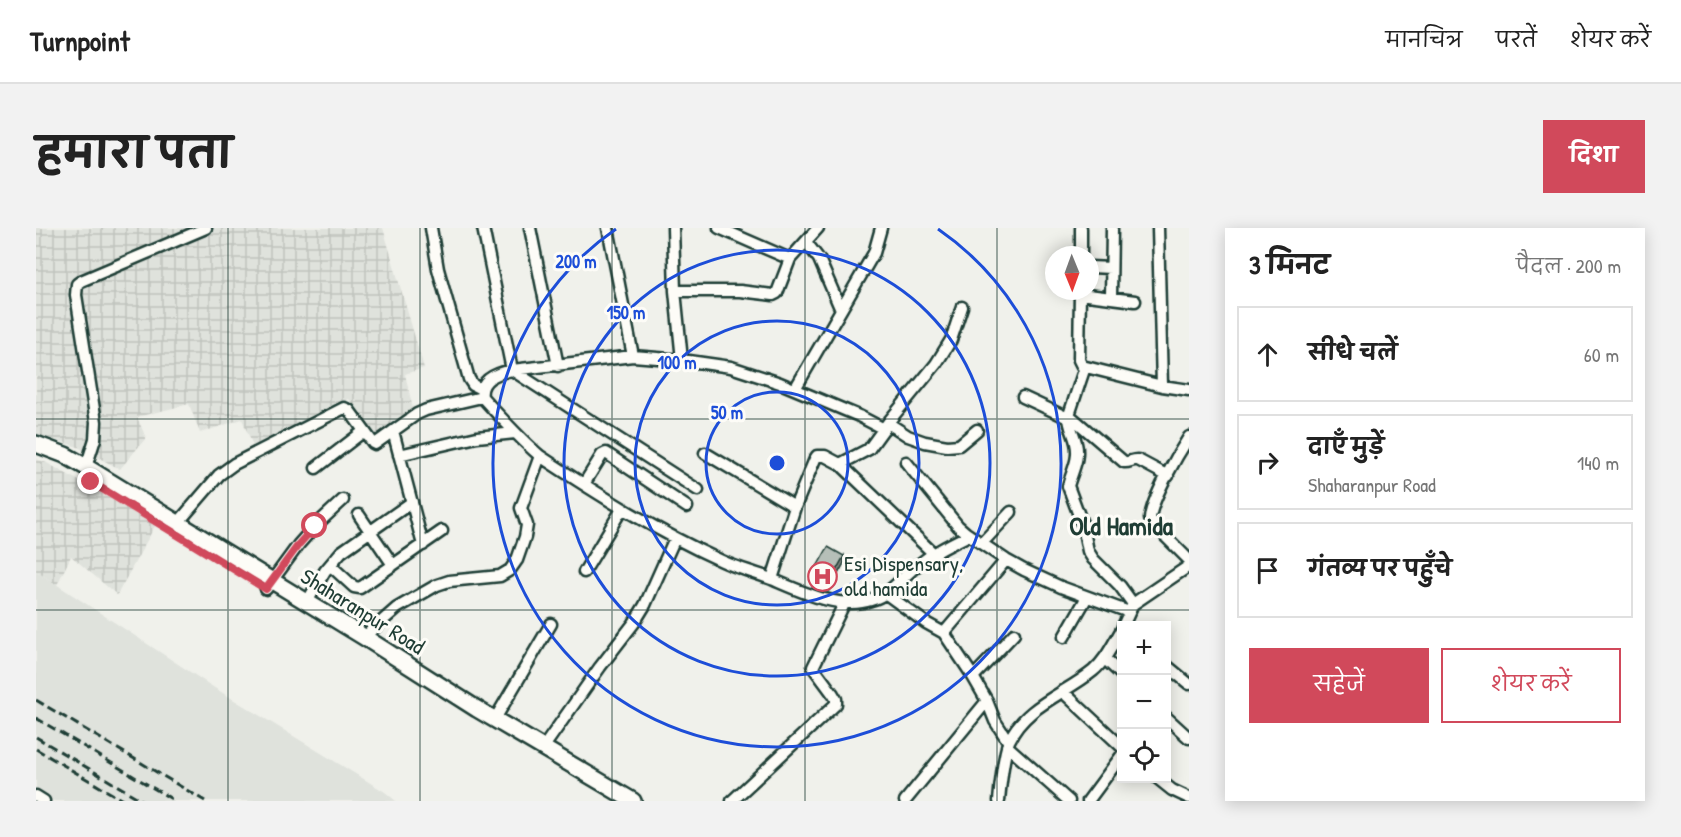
<!DOCTYPE html>
<html lang="hi">
<meta charset="utf-8">
<style>
:root{--surface:#fff;--page:#f2f2f2;--text:#222;--muted:#767676;--line:#e0e0e0;--accent:#d1495b}
body{margin:0;font-family:"Patrick Hand","Playpen Sans Deva",sans-serif;background:var(--page);color:var(--text)}
.controls{position:absolute;right:18px;bottom:18px;display:grid;overflow:hidden;border-radius:0px;box-shadow:0 3px 15px #0003}
.controls button{width:54px;height:54px;display:grid;place-items:center;padding:0;border:0;border-bottom:2px solid var(--line);background:var(--surface);color:var(--text);font:30px sans-serif}
.compass{position:absolute;left:1009px;top:18px;width:54px;height:54px;border-radius:50%;background:var(--surface);box-shadow:0 3px 15px #0003;rotate:179deg}
.stop{position:absolute;width:18px;height:18px;margin:-14px;border:4px solid #d1495b;border-radius:50%;background:#fff}
.stop.end{background:#d1495b;border-color:#fff;box-shadow:0 2px 6px #0008}
.list{margin:0;padding:0;list-style:none}
h2{display:flex;justify-content:space-between;align-items:center;height:78px;margin:0;padding:0 24px;font-size:26px}
h2 small{font-size:20px;font-weight:400;color:var(--muted)}
.list li{display:grid;grid-template-columns:39px 1fr auto;gap:18px;align-items:center;box-sizing:border-box;height:96px;margin:0 12px 12px;padding:0 12px;border:2px solid var(--line);border-radius:0px}
.list b{display:block;font-size:22px;white-space:nowrap}
.list p{margin:0;font-size:20px;white-space:nowrap;color:var(--muted)}
.list em{font-size:20px;font-style:normal;color:var(--muted)}
.actions{display:flex;gap:12px;padding:18px 24px}
.actions a{flex:1;padding:14px 0;border:2px solid var(--accent);border-radius:0px;text-align:center;font-size:21px;color:var(--accent)}
.actions .main{background:var(--accent);color:#fff}
.icon{flex:none;width:33px;height:33px;fill:none;stroke:currentColor;stroke-width:2;stroke-linecap:round;stroke-linejoin:round}
.map{position:relative;flex:none;width:1153px;height:573px;overflow:hidden;border-radius:0px}
header{display:flex;align-items:center;gap:36px;box-sizing:border-box;height:84px;padding:0 30px;background:var(--surface);border-bottom:2px solid var(--line)}
header strong{font-size:28px}
nav{display:flex;gap:33px;margin-inline-start:auto;font-size:21px}
.intro{display:flex;align-items:center;justify-content:space-between;box-sizing:border-box;height:144px;padding:0 36px}
h1{margin:0;font-size:42px}
.button{padding:15px 27px;border-radius:0px;background:var(--accent);color:#fff;font-size:21px;font-weight:700}
main{display:flex;gap:36px;padding:0 36px}
aside{flex:1;background:var(--surface);border-radius:0px;box-shadow:0 3px 15px #0003}
.map>svg:first-child{display:block}
.built{fill:#dfe2dc}
.industrial{fill:url(#industrial-grid)}
.lines{fill:none;stroke-linecap:round;stroke-linejoin:round}
.minor-casing{stroke:#1f3d34;stroke-width:15}
.primary-casing{stroke:#1f3d34;stroke-width:20}
.minor{stroke:#fdfcf7;stroke-width:10}
.primary{stroke:#fdfcf7;stroke-width:15}
.rail{stroke:#1f3d34;stroke-width:3;stroke-dasharray:9 4.5;stroke-linecap:butt}
.wall{fill:#9da49e;stroke:#1f3d34;stroke-width:1.5}
.shaded-wall{fill:#7f8681;stroke:#1f3d34;stroke-width:1.5}
.building{fill:#b6bfb8;stroke:#1f3d34;stroke-width:1.5}
.route{stroke:#d1495b;stroke-width:8}
.grid{fill:none;stroke:#1f3d34;stroke-width:1.5;stroke-opacity:0.55}
.ring{fill:none;stroke:#1d4ed8;stroke-width:3}
.labels{text-anchor:middle;stroke-width:6;stroke-linejoin:round;paint-order:stroke}
.poi-label{font-size:22px;fill:#1f3d34;stroke:#fdfcf7;text-anchor:start}
.street-label{font-size:22px;fill:#1f3d34;stroke:#fdfcf7}
.quarter-label{font-size:26px;font-weight:bold;fill:#1f3d34;stroke:#fdfcf7}
.centre{fill:#1d4ed8;stroke:#fdfcf7;stroke-width:3}
.ring-label{font-size:18px;text-anchor:middle;font-weight:bold;fill:#1d4ed8;stroke:#fdfcf7;stroke-width:6;stroke-linejoin:round;paint-order:stroke}
</style>
<header>
<strong>Turnpoint</strong>
<nav><a>मानचित्र</a><a>परतें</a><a>शेयर करें</a></nav>
</header>
<div class="intro"><h1>हमारा पता</h1><a class="button">दिशा</a></div>
<main>
<div class="map">
<svg width="1153" height="573" viewBox="0 0 1153 573">
<defs>
<pattern id="industrial-grid" width="8" height="8" patternUnits="userSpaceOnUse" patternTransform="scale(1.5)"><rect width="8" height="8" fill="#dfe2dc"/><path d="M0 4h8M4 0v8" fill="none" stroke="#bfc3bd"/></pattern>
</defs>
<rect width="100%" height="100%" fill="#f0f1eb"/>
<filter id="ink" filterUnits="userSpaceOnUse"><feTurbulence type="fractalNoise" baseFrequency=".0167" numOctaves="2"/><feDisplacementMap in="SourceGraphic" scale="12" xChannelSelector="R" yChannelSelector="G"/><feConvolveMatrix kernelMatrix="1 2 1 2 8 2 1 2 1" color-interpolation-filters="sRGB"/></filter>
<g filter="url(#ink)">
<path class="built" d="M0,343L177,459L349,564L360,573H18L0,562Z"/>
<path class="industrial" d="M0,0H347L388,140L369,146L377,181L339,211L313,171L217,218L206,191L164,205L153,176L101,189L110,210L84,241L42,219L0,206Z
M0,231L11,235L120,296L81,367L35,328L21,357L0,343Z"/>
<g class="lines">
<defs>
<path id="minor" d="M395,0L402,41L433,151L437,157L445,161
M447,0L476,142L662,262
M494,0L522,138
M572,0L597,128
M637,0L639,63L646,132
M683,0L754,31
M1122,0L1126,158
M770,14L783,31L805,82
M1045,27V0
M1054,39L1075,40
M639,63H704L737,67L741,65L754,31L782,0
M1044,63L1043,132L1046,138L1126,158L1153,162
M1044,66L1099,73
M1075,70L1076,0
M1049,139L1033,187C1032,197 1038,205 1040,215C1044,231 1036,243 1032,258L1047,298L1052,323L1057,331L1084,358L1097,376
M759,161L838,25L845,0
M987,169L1032,190
M1033,187L1088,234C1093,235 1097,231 1102,232L1132,248
M852,195L872,208L889,214L911,218L923,217L941,202
M848,201L823,188L744,155L695,139L646,132L597,128L476,142C461,145 443,151 446,169C465,190 483,210 504,228C563,267 622,304 686,333C703,341 721,345 738,352C766,364 804,382 835,372C854,367 867,348 882,337C898,324 915,316 933,307
M357,203L387,317
M1153,209C1142,226 1115,272 1114,291L1130,309L1153,332
M669,225L759,279
M363,227L441,209L479,205
M870,234L922,298L930,305L970,332L988,342L1025,359L1093,384
M50,239L59,211L60,194L40,67L41,56L45,53L170,0
M280,240L328,203
M548,256L566,227L570,225L651,279
M323,287L357,337
M141,296L183,247L198,236L308,180L313,182L337,215L339,216L381,186L390,182L446,169
M946,315L975,284
M897,325L804,236L833,221L854,192L900,136L915,112L926,79
M294,337L318,359L324,360L406,303
M548,344L586,281
M736,351L759,279L779,231L781,228H789L804,236
M230,361L263,316L279,298L307,272
M849,365L890,395L908,405L936,447L951,473L959,493L972,513
M271,374L289,343L305,324L376,274
M1087,398L1097,376L1153,338
M908,405L970,332
M328,409L361,380L401,357L413,353L464,348L474,342L481,332L489,309L491,297L485,280L504,228
M1028,409L1051,369
M1069,431L1086,447
M1130,437L1153,456
M937,449L978,406
M1026,463L1086,519
M1130,489L1153,510
M459,491L515,396
M971,518L1033,573
M507,520L564,439L598,395L609,377L639,310
M1121,550L1136,562L1153,570
M0,568L8,573
M696,573L800,476V471L797,466L777,439L809,374
M869,573L951,473
M963,573C964,560 968,525 973,513C989,478 1029,466 1057,443C1070,432 1077,416 1086,401
M1052,573L1086,527"/>
<path id="primary" d="M0,216L29,227L50,239L328,409L441,481L597,573"/>
</defs>
<use href="#minor" class="minor-casing"/>
<use href="#primary" class="primary-casing"/>
<use href="#minor" class="minor"/>
<use href="#primary" class="primary"/>
<path class="rail" d="M0,472L169,573
M0,490L139,573
M0,509L107,573
M0,521L88,573"/>
</g>
<path class="wall" d="M808,335L793,362L777,353V346Z"/>
<path class="shaded-wall" d="M808,328V335L793,362V355Z"/>
<path class="building" d="M792,319L808,328L793,355L777,346Z"/>
</g>
<g class="lines" filter="url(#ink)">
<path class="route" d="M55,254L230,361L263,316L279,298"/>
</g>
<path class="grid" d="M192,0V573M384,0V573M576,0V573M769,0V573M961,0V573M0,191H1153M0,382H1153"/>
<g class="ring">
<circle cx="741" cy="235" r="71"/>
<circle cx="741" cy="235" r="142"/>
<circle cx="741" cy="235" r="213"/>
<path d="M902 1A284 284 0 1 1 580 1"/>
</g>
<defs>
<symbol id="hospital-ring" viewBox="-11 -11 22 22"><circle r="9.5" fill="#fdfcf7" stroke="#d1495b" stroke-width="1.5"/><path d="M-5-5h3v3.5h4V-5h3V5h-3V1.5h-4V5h-3Z" fill="#d1495b"/></symbol>
</defs>
<g fill-rule="evenodd">
<use href="#hospital-ring" x="770" y="332" width="33" height="33"/>
</g>
<g class="labels">
<g class="poi-label">
<text x="808" y="343">Esi Dispensary,<tspan x="808" dy="25">old hamida</tspan></text>
</g>
<g class="street-label">
<text transform="translate(327 383) rotate(32)" y="8">Shaharanpur Road</text>
</g>
<g class="quarter-label">
<text x="1085" y="307">Old Hamida</text>
</g>
</g>
<circle cx="741" cy="235" r="9" class="centre"/>
<g class="ring-label">
<text x="540" y="40">200 m</text>
<text x="590" y="91">150 m</text>
<text x="641" y="141">100 m</text>
<text x="691" y="191">50 m</text>
</g>
</svg>
<div class="controls">
<button>+</button>
<button>−</button>
<button><svg class="icon" aria-label="locate" viewBox="0 0 24 24"><circle cx="12" cy="12" r="6"/><path d="M12 2v4M12 18v4M2 12h4M18 12h4"/></svg></button>
</div>
<svg class="compass" viewBox="-18 -18 36 36"><path d="M0-13l5 13h-10z" fill="#e53935"/><path d="M0 13l5-13h-10z" fill="#767676"/></svg>
<div class="stop" style="left:279px;top:298px"></div>
<div class="stop end" style="left:55px;top:254px"></div>
</div>
<aside>
<h2>3 मिनट<small>पैदल · 200 m</small></h2>
<ul class="list">
<li><svg class="icon" aria-label="ahead" viewBox="0 0 24 24"><path d="M12 20V5M6 11l6-6 6 6"/></svg><div><b>सीधे चलें</b></div><em>60 m</em></li>
<li><svg class="icon" aria-label="right" viewBox="0 0 24 24"><path d="M7 20v-9h11M14 6l5 5-5 5"/></svg><div><b>दाएँ मुड़ें</b><p>Shaharanpur Road</p></div><em>140 m</em></li>
<li><svg class="icon" aria-label="arrive" viewBox="0 0 24 24"><path d="M6 21V4h12l-3 4 3 4H6"/></svg><div><b>गंतव्य पर पहुँचे</b></div></li>
</ul>
<div class="actions"><a class="main">सहेजें</a><a>शेयर करें</a></div>
</aside>
</main>
